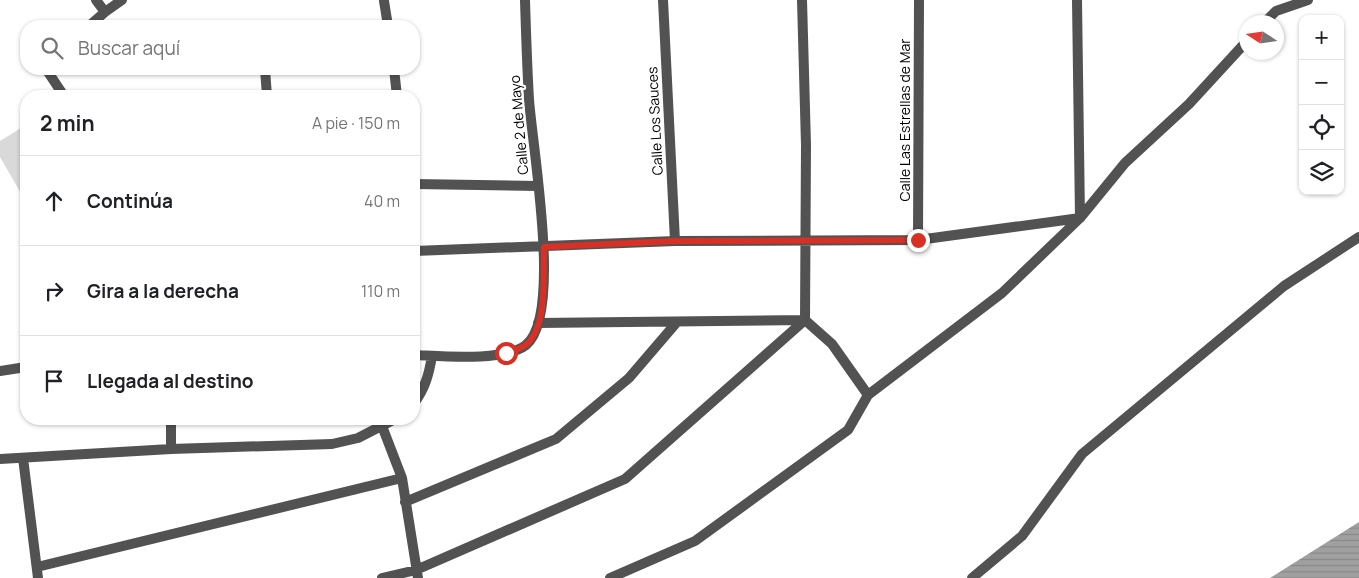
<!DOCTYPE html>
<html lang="es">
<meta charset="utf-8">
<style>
:root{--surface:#fff;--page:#f6f6f6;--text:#202124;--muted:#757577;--line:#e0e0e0}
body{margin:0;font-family:Manrope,sans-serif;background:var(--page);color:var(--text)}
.controls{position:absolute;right:15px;top:15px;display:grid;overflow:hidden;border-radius:10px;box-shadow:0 1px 4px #0004}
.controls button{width:45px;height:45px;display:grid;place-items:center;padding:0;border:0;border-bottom:1px solid var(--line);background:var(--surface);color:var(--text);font:25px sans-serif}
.compass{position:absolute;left:1239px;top:15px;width:45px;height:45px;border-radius:50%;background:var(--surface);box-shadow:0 1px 4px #0004;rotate:282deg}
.stop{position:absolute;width:15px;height:15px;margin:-11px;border:4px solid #d93025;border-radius:50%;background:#fff}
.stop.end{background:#d93025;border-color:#fff;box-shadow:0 1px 5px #0008}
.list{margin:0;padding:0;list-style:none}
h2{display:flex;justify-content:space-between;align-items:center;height:65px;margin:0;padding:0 20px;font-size:21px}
h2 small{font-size:16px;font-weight:400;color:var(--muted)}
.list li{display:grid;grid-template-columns:32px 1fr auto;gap:15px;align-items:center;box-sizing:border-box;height:90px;padding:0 20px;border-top:1px solid var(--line)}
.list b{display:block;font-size:19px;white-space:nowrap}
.list em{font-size:16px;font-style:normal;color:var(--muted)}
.icon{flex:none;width:28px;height:28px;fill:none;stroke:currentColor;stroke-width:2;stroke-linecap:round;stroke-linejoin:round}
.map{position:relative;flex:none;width:1359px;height:578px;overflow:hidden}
.search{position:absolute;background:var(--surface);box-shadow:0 1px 4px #0004;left:20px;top:20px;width:400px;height:55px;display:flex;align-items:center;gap:12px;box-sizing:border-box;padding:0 18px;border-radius:20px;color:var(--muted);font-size:19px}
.panel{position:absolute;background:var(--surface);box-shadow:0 1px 4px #0004;left:20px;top:90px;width:400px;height:335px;border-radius:20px}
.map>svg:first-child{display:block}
.green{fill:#d9d9d9}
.water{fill:url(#water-rules)}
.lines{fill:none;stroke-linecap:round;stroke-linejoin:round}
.minor{stroke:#525252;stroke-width:10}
.route{stroke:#d93025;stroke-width:6}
.labels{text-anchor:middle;stroke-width:4;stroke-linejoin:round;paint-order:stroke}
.street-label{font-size:14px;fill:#000;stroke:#fff}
</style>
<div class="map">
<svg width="1359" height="578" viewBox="0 0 1359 578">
<defs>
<pattern id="water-rules" width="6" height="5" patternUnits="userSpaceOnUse" patternTransform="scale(1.25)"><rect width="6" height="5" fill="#a0a0a0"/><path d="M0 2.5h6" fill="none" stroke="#888"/></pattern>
</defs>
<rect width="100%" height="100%" fill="#fff"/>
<path class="green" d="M26,125V202L0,157V141Z"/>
<path class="water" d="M1359,522V578H1270Z"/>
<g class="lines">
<path class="minor" d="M96,0L105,12
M663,0L675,241
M384,1L388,26
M1265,22L1276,11L1308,0
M89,26L105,12L122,0
M46,69L64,96
M265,69L267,96
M394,69L397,96
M414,184L538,186
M918,240L919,0
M414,251L675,241L918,240L1080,218L1077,0
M538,323L805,320
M414,355C441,356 504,362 526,345C563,315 532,146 529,99C527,66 526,33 525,0
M0,371L26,367
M868,395L1002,293L1080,218L1125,163L1189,104L1246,42
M414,403C425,389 429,374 432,356
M171,419V449
M382,426L402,478L418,578
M23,458L38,578
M0,459L171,449L332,444L358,438L395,419
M405,502L556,439L629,378L677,322
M37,567L402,478
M382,578L416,570L625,479L805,320
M610,578L695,541L848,430L868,395L832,344L805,320L806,145L802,0
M972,578L1022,536L1082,454L1284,286L1359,237"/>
</g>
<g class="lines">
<path class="route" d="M506,353C513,351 521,349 527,344C548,325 543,273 544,247L676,241L918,240"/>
</g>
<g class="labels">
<g class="street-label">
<text transform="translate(905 120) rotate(-90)" y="5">Calle Las Estrellas de Mar</text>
<text transform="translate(655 121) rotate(-93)" y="5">Calle Los Sauces</text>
<text transform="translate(519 125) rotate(-95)" y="5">Calle 2 de Mayo</text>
</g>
</g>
</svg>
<div class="controls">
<button>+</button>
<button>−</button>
<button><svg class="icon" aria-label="locate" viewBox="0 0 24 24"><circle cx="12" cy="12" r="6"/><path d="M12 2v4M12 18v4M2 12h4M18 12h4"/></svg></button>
<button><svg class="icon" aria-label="layers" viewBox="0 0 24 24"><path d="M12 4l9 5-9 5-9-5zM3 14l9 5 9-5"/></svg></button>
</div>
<svg class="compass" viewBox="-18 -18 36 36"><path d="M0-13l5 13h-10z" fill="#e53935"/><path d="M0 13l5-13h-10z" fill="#757577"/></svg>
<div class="stop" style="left:506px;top:353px"></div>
<div class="stop end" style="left:918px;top:240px"></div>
<div class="search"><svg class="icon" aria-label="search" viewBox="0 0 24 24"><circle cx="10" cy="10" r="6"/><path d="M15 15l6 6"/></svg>Buscar aquí</div>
<section class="panel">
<h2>2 min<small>A pie · 150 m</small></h2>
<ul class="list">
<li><svg class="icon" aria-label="ahead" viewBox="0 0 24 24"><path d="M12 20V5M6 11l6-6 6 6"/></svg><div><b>Continúa</b></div><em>40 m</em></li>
<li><svg class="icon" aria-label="right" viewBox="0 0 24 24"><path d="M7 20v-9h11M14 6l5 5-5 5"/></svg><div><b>Gira a la derecha</b></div><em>110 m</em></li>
<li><svg class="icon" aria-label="arrive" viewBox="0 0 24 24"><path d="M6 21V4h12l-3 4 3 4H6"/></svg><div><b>Llegada al destino</b></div></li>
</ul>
</section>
</div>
